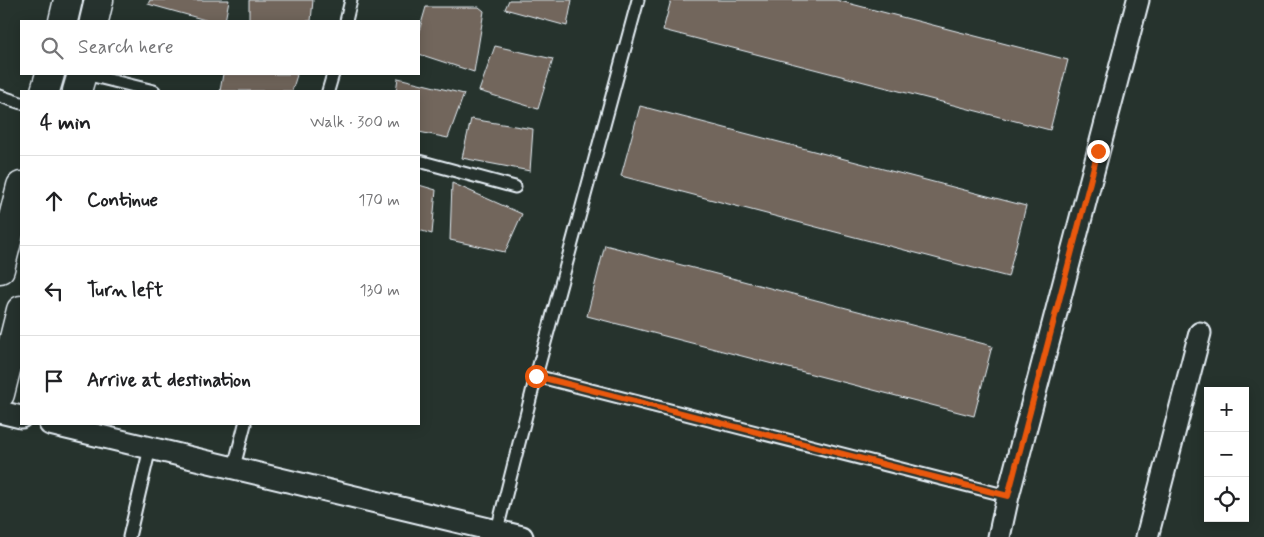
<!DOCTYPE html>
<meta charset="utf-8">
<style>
:root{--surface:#fff;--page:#f2f2f2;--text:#202124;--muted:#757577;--line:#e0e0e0}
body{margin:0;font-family:Mynerve,sans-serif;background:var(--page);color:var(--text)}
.controls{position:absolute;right:15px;bottom:15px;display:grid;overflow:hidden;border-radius:0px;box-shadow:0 2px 12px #0003}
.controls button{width:45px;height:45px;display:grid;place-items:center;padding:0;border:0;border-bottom:1px solid var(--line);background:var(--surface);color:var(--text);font:25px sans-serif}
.stop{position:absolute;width:15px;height:15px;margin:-11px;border:4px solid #ea580c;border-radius:50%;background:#fff}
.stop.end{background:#ea580c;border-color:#fff;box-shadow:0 1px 5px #0008}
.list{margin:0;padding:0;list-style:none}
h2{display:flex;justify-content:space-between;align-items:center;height:65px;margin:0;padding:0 20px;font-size:21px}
h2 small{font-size:16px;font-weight:400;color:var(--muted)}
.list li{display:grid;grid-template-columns:32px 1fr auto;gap:15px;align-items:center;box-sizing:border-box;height:90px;padding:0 20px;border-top:1px solid var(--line)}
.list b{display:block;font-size:19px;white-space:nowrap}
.list em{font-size:16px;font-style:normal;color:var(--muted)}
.icon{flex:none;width:28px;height:28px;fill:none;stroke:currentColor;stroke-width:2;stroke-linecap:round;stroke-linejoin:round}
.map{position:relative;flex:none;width:1264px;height:537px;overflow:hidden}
.search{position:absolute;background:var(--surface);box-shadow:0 2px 12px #0003;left:20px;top:20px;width:400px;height:55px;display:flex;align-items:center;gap:12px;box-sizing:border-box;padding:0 18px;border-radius:0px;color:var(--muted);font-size:19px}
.panel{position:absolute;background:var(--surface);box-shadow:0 2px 12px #0003;left:20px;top:90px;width:400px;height:335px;border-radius:0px}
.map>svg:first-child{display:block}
.building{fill:#72665c;stroke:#e8f1f8}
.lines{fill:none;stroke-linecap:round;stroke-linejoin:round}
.service-casing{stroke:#e8f1f8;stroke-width:15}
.minor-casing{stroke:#e8f1f8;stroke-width:25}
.tertiary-casing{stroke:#e8f1f8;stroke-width:31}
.service{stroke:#26332d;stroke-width:11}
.minor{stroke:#26332d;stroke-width:21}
.tertiary{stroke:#26332d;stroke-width:28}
.route{stroke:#ea580c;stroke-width:6}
</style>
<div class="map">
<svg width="1264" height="537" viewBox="0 0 1264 537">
<rect width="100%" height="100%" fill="#26332d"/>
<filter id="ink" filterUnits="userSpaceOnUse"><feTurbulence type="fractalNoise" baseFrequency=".02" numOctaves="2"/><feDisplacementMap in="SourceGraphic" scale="10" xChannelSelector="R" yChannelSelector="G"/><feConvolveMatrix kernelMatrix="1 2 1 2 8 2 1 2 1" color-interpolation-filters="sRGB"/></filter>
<g filter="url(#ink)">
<path class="building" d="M150,0H229L225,21H209L148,4Z
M249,0H313L311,21H249Z
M509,0H572L567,26L505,9Z
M671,0H836L1068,60L1050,130L663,30Z
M426,7H479L484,11L474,72L419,54V31Z
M495,46L553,59L538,109L479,91Z
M223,74H294L297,75L292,91H220Z
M398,78L464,94L448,138L419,132V91H396Z
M640,106L1026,206L1008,277L621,176Z
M471,119L533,129L530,171L462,158Z
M452,183L522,214L505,252L450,240Z
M419,185L436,190L432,234L419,230Z
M605,245L992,346L974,416L587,316Z"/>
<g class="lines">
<defs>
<path id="service" d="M346,21L351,0
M85,74L154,91
M328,91L333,74
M0,96L21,103
M419,161L515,187
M536,376L1008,496
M234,467L245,424
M497,530L536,376L638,0
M129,537L150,448"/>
<path id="minor" d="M0,412L21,417
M50,424L522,537
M999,537L1008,496L1138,0
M1147,537L1200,333"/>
<path id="tertiary" d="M63,21L68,0
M94,21L99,0
M45,91L50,74
M77,91L82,74
M0,269L21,186
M0,394L21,310"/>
</defs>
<use href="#service" class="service-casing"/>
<use href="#minor" class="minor-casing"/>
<use href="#tertiary" class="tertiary-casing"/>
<use href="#service" class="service"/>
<use href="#minor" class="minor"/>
<use href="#tertiary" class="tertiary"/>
</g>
</g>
<g class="lines" filter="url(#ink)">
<path class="route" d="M536,376L1008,496L1098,151"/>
</g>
</svg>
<div class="controls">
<button>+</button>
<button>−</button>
<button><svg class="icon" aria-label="locate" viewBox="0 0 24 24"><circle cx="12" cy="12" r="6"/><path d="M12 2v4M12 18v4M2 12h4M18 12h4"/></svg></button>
</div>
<div class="stop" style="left:536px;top:376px"></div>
<div class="stop end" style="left:1098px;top:151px"></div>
<div class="search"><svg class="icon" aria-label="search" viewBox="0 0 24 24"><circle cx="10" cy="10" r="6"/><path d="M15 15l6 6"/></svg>Search here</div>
<section class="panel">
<h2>4 min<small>Walk · 300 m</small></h2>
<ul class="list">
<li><svg class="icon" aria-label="ahead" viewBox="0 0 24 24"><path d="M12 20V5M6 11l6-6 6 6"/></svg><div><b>Continue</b></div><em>170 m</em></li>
<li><svg class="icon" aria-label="left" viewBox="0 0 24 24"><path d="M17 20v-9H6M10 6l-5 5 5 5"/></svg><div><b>Turn left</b></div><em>130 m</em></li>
<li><svg class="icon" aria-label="arrive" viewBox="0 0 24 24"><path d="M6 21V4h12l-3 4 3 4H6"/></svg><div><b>Arrive at destination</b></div></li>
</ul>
</section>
</div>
